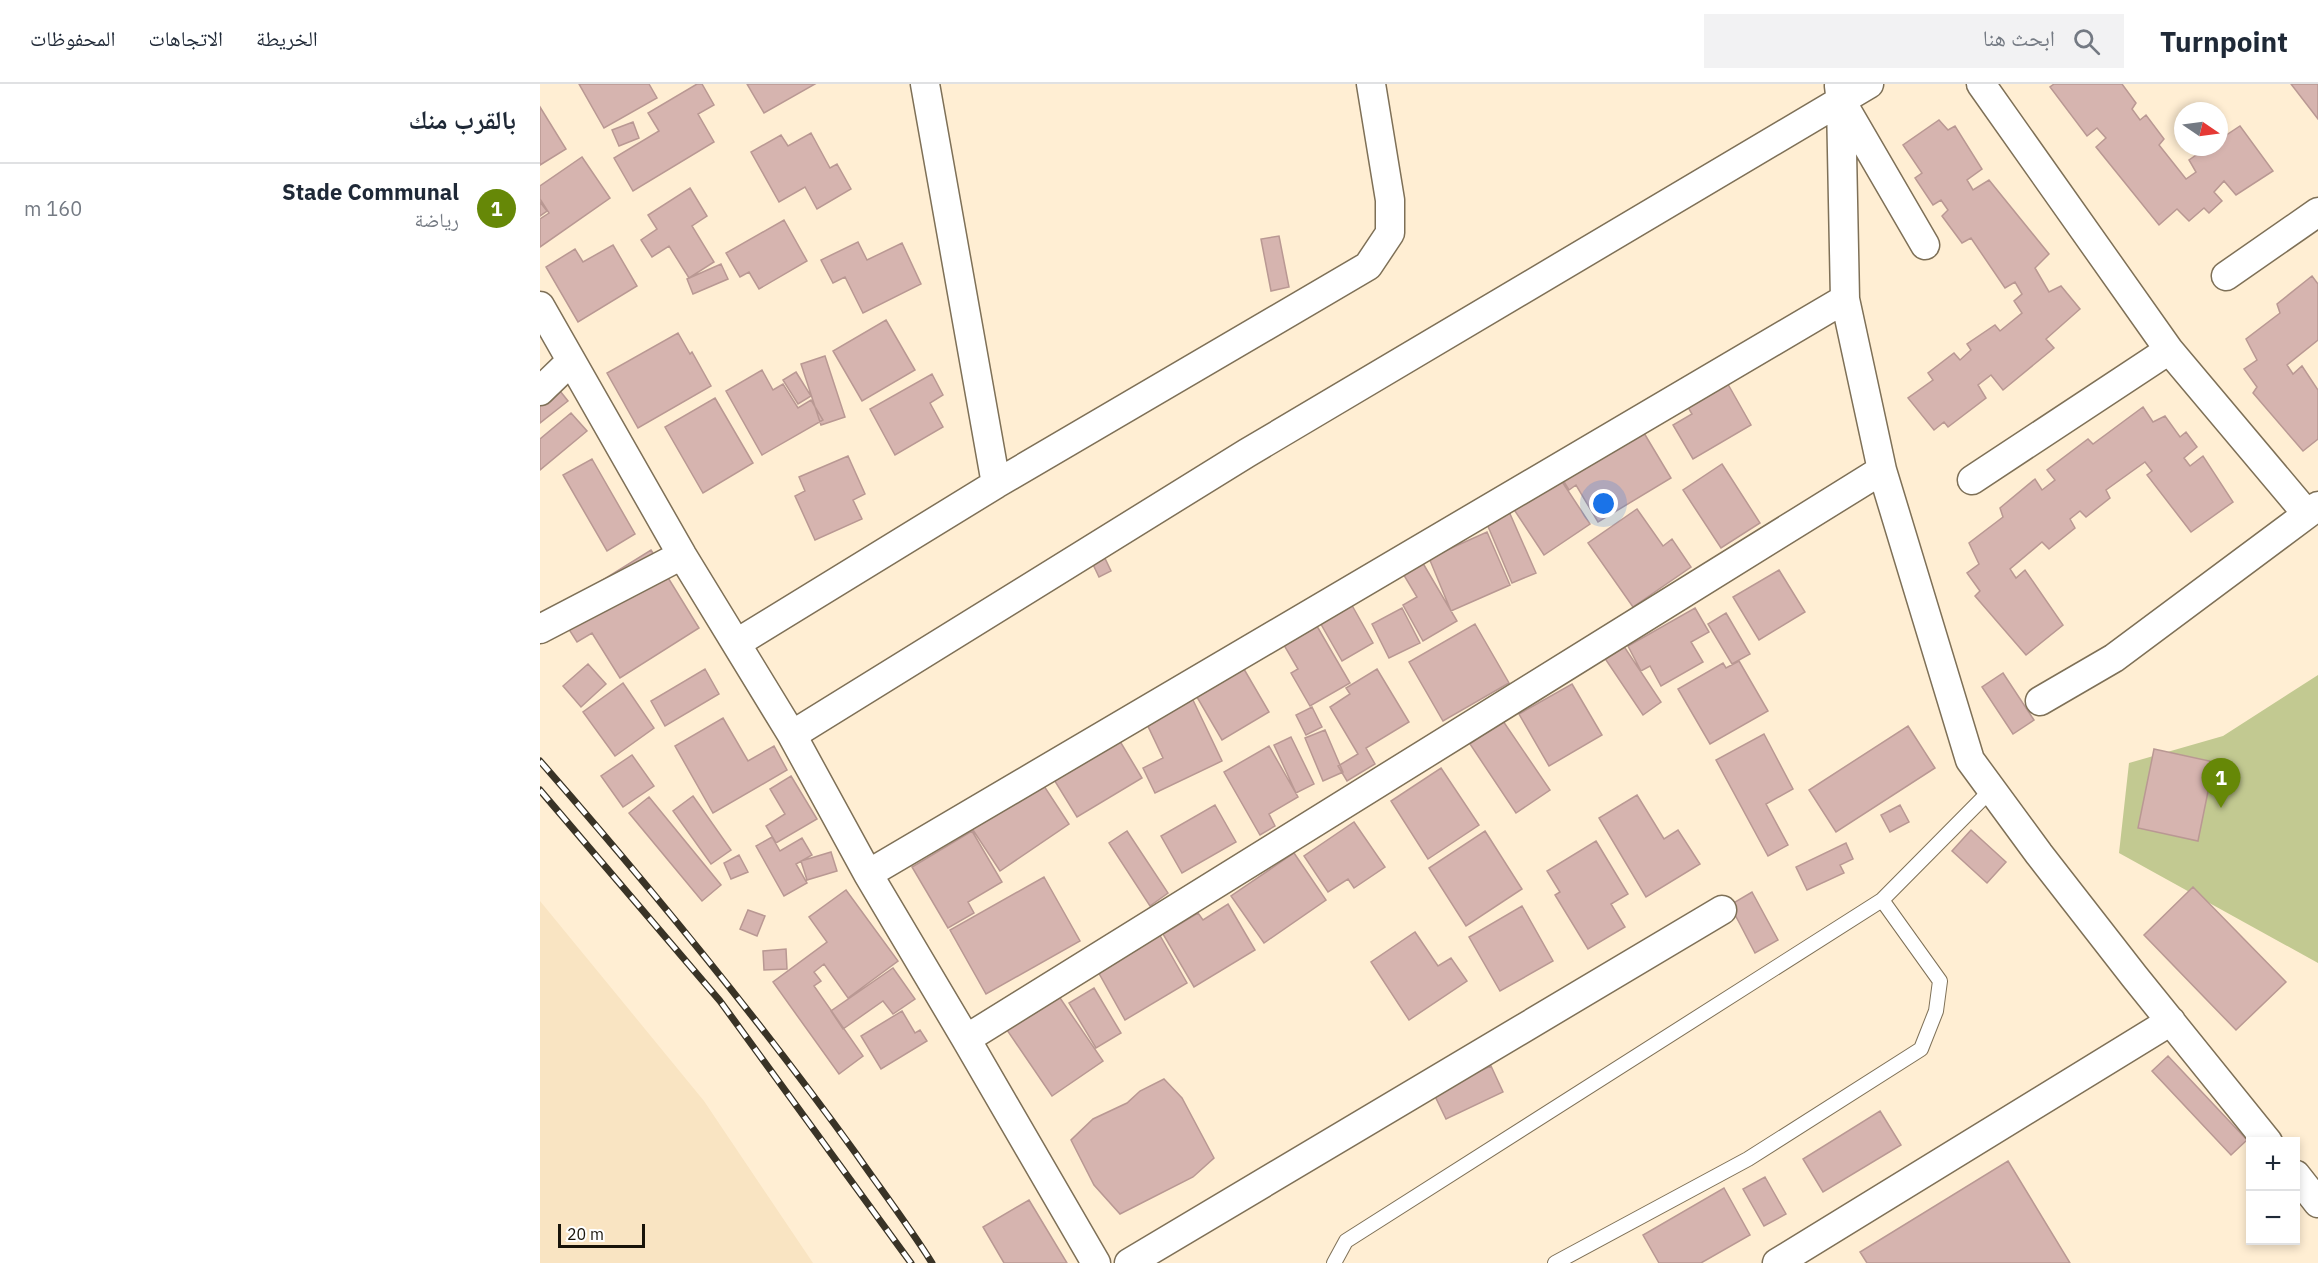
<!DOCTYPE html>
<html lang="ar">
<meta charset="utf-8">
<style>
:root{--surface:#fff;--page:#f2f2f3;--text:#1f2937;--muted:#747a83;--line:#e0e1e3;--accent:#668807}
body{margin:0;font-family:"IBM Plex Sans","Noto Naskh Arabic",sans-serif;background:var(--page);color:var(--text);direction:rtl}
.controls{position:absolute;right:18px;bottom:18px;display:grid;overflow:hidden;border-radius:0px;box-shadow:0 3px 9px #0003}
.controls button{width:54px;height:54px;display:grid;place-items:center;padding:0;border:0;border-bottom:2px solid var(--line);background:var(--surface);color:var(--text);font:30px sans-serif}
.compass{position:absolute;left:1634px;top:18px;width:54px;height:54px;border-radius:50%;background:var(--surface);box-shadow:0 3px 9px #0003;rotate:103deg}
.scale{position:absolute;left:18px;bottom:15px;width:87px;box-sizing:border-box;padding-left:6px;border:3px solid #181309;border-top:0;font-size:16px;line-height:21px;white-space:nowrap;color:#181309;-webkit-text-stroke:4px #fff;paint-order:stroke}
.you{position:absolute;left:1064px;top:420px;width:21px;height:21px;margin:-15px;border:4px solid #fff;border-radius:50%;background:#1a73e8;box-shadow:0 0 0 9px #1a73e833}
.badge{display:grid;place-items:center;width:39px;height:39px;border-radius:50%;background:var(--accent);color:#fff;font-size:20px;font-weight:700}
.pin{position:absolute;translate:-50% -50px;filter:drop-shadow(0 2px 3px #0008)}
.pin::after{content:'';position:absolute;top:32px;width:21px;height:18px;background:inherit;clip-path:polygon(0 0,100% 0,50% 100%)}
.list{margin:0;padding:0;list-style:none}
h2{display:flex;justify-content:space-between;align-items:center;height:78px;margin:0;padding:0 24px;font-size:26px}
h2 small{font-size:20px;font-weight:400;color:var(--muted)}
.list li{display:grid;grid-template-columns:39px 1fr auto;gap:18px;align-items:center;box-sizing:border-box;height:90px;padding:0 24px;border-top:2px solid var(--line)}
.list b{display:block;font-size:22px;white-space:nowrap}
.list p{margin:0;font-size:20px;white-space:nowrap;color:var(--muted)}
.list em{font-size:20px;font-style:normal;color:var(--muted)}
.icon{flex:none;width:33px;height:33px;fill:none;stroke:currentColor;stroke-width:2;stroke-linecap:round;stroke-linejoin:round}
.map{position:relative;flex:none;width:1778px;height:1179px;overflow:hidden;direction:ltr}
header{display:flex;align-items:center;gap:36px;box-sizing:border-box;height:84px;padding:0 30px;background:var(--surface);border-bottom:2px solid var(--line)}
header strong{font-size:28px}
nav{display:flex;gap:33px;margin-inline-start:auto;font-size:21px}
.search{width:420px;height:54px;background:var(--page);display:flex;align-items:center;gap:15px;box-sizing:border-box;padding:0 21px;border-radius:0px;color:var(--muted);font-size:22px}
main{display:flex}
aside{flex:1;background:var(--surface)}
.map>svg:first-child{display:block}
.built{fill:#f9e4c2}
.green{fill:#c2c991}
.building{fill:#d6b4af;stroke:#b99893;stroke-width:1.5}
.lines{fill:none;stroke-linecap:round;stroke-linejoin:round}
.service-casing{stroke:#7e7057;stroke-width:16}
.minor-casing{stroke:#7e7057;stroke-width:31}
.service{stroke:#fff;stroke-width:14}
.minor{stroke:#fff;stroke-width:28}
.rail-casing{stroke:#393326;stroke-width:7}
.rail{stroke:#fff;stroke-width:4.5;stroke-dasharray:14;stroke-linecap:butt}
</style>
<header>
<strong>Turnpoint</strong>
<div class="search"><svg class="icon" aria-label="search" viewBox="0 0 24 24"><circle cx="10" cy="10" r="6"/><path d="M15 15l6 6"/></svg>ابحث هنا</div>
<nav><a>الخريطة</a><a>الاتجاهات</a><a>المحفوظات</a></nav>
</header>
<main>
<div class="map">
<svg width="1778" height="1179" viewBox="0 0 1778 1179">
<rect width="100%" height="100%" fill="#ffeed3"/>
<path class="built" d="M0,817L164,1017L273,1179H0Z"/>
<path class="green" d="M1778,591V879L1579,769L1589,679L1683,652Z"/>
<path class="building" d="M39,0H109L117,14L64,44Z
M157,0H162L174,21L158,30L174,58L93,107L74,74L119,47L108,29Z
M207,0H275L224,29Z
M1514,0H1582L1596,19L1592,25L1600,36L1606,31L1624,55L1619,61L1646,95L1656,88L1649,76L1668,63H1679V56L1700,42L1733,87L1696,111L1684,97L1674,108L1682,117L1669,129L1664,124L1649,137L1637,125L1619,141L1556,63L1566,54L1557,44L1547,52L1510,3Z
M1751,0H1778V35Z
M0,23L26,65L0,81Z
M1399,36L1408,46L1415,42L1442,85L1427,96L1433,106L1449,96L1509,170L1495,184L1509,208L1521,202L1540,225L1506,255L1514,264L1463,306L1451,291L1438,301L1446,314L1408,343L1404,338L1394,346L1368,314L1393,296L1388,289L1414,269L1420,276L1431,266L1427,260L1455,241L1460,247L1482,229L1474,217L1482,210L1475,198L1465,204L1431,154L1422,159L1402,132L1408,126L1401,116L1393,121L1375,94L1382,89L1363,61Z
M93,38L99,54L79,62L72,46Z
M271,49L290,84L297,80L311,105L277,125L265,103L239,118L211,68L241,51L248,62Z
M42,73L70,114L0,163V135L9,129L0,115V102Z
M150,104L167,132L152,142L174,178L149,194L129,162L112,173L101,156L117,145L108,131Z
M0,118L7,127L0,132Z
M244,136L267,177L219,205L209,188L200,193L186,169Z
M739,152L749,203L731,207L721,155Z
M318,158L327,176L362,159L381,200L323,229L305,193L293,199L281,176Z
M73,161L97,202L38,238L6,183L35,165L43,178Z
M181,180L188,195L153,210L147,195Z
M1772,192L1778,200V256L1747,281L1753,290L1762,282L1778,306V355L1763,367L1713,309L1717,303L1704,285L1717,276L1706,255L1740,229L1737,220Z
M346,236L375,286L322,317L293,267Z
M138,249L150,270L152,268L171,302L98,344L67,289Z
M285,272L305,333L281,341L261,280Z
M222,286L233,306L243,300L258,324L271,316L283,336L222,371L186,307Z
M256,288L271,312L258,320L243,296Z
M392,290L403,311L390,319L403,343L355,371L330,325Z
M8,292L28,317L0,339V298Z
M1185,295L1211,341L1153,375L1133,341L1152,330L1145,318Z
M175,314L213,379L163,409L125,343Z
M1603,323L1613,338L1625,332L1640,353L1646,348L1657,363L1644,374L1650,382L1663,372L1693,418L1651,448L1607,391L1612,387L1605,378L1566,406L1570,414L1546,433L1540,427L1530,435L1535,444L1509,465L1502,458L1470,485L1476,494L1485,486L1523,541L1486,571L1435,512L1440,507L1427,489L1439,480L1429,459L1463,433L1460,424L1495,395L1502,406L1515,396L1507,386L1548,355L1553,360Z
M31,329L47,347L0,386V355Z
M1101,344L1131,394L1058,438L1036,401L1029,406L1021,393Z
M308,372L325,410L313,416L322,435L275,456L255,412L265,407L259,393Z
M52,375L95,450L67,467L23,391Z
M1182,380L1220,439L1181,464L1143,406Z
M1019,393L1050,440L1004,471L973,424Z
M967,423L996,489L972,499L944,433Z
M1097,425L1123,462L1132,455L1151,483L1093,523L1048,459Z
M947,448L970,501L911,527L889,474Z
M111,466L159,544L80,594L52,549L37,558L16,525Z
M561,466L571,487L559,493L549,472Z
M881,476L917,537L883,557L863,521L877,513L862,488Z
M1239,486L1265,528L1219,556L1193,513Z
M809,516L833,559L802,577L778,535Z
M862,524L880,559L849,574L832,540Z
M1155,524L1169,548L1151,558L1163,578L1121,602L1110,582L1101,587L1088,562Z
M1186,529L1210,570L1192,580L1168,540Z
M774,537L810,599L770,622L751,589L758,585L741,556Z
M935,540L969,599L903,637L869,578Z
M1083,561L1121,618L1103,631L1064,573Z
M1199,577L1228,627L1170,660L1138,605L1183,579L1186,584Z
M48,580L66,600L41,623L23,602Z
M701,580L729,628L682,656L654,608Z
M165,585L179,610L125,642L111,617Z
M837,585L869,638L826,664L835,680L807,697L798,682L818,670L790,623L810,610L806,604Z
M1463,589L1494,636L1473,650L1442,603Z
M83,599L114,644L75,672L43,628Z
M1032,600L1062,651L1009,682L979,630Z
M652,614L682,677L615,709L603,684L623,674L605,636Z
M772,623L782,643L766,651L756,631Z
M183,634L208,677L234,662L247,686L173,729L135,662Z
M963,637L1010,706L976,729L930,660Z
M1368,642L1395,684L1296,748L1269,706Z
M785,646L803,688L783,697L765,654Z
M1224,650L1253,705L1226,720L1248,761L1228,772L1176,676Z
M751,653L774,700L756,709L734,661Z
M578,654L602,694L537,733L513,694Z
M729,662L758,713L729,730L735,742L720,751L684,688Z
M1614,665L1674,678L1658,757L1598,744Z
M92,671L114,702L83,723L61,692Z
M901,684L939,741L888,775L851,717Z
M251,692L277,735L236,759L226,742L245,730L230,705Z
M500,696L529,740L460,787L431,743Z
M1097,711L1124,755L1138,746L1160,780L1106,813L1059,734Z
M153,712L191,766L171,780L133,727Z
M109,713L181,801L162,817L89,729Z
M675,721L696,758L642,789L621,752Z
M1360,721L1369,738L1350,748L1341,731Z
M814,738L845,783L814,804L808,795L788,808L764,772Z
M1431,746L1466,778L1447,799L1412,767Z
M432,747L462,798L428,818L434,829L408,844L372,783Z
M587,747L628,809L610,822L569,759Z
M945,747L982,805L926,842L889,784Z
M232,753L240,767L262,754L272,771L256,780L267,799L244,812L216,762Z
M1056,757L1088,810L1071,820L1085,843L1048,865L1015,811L1020,808L1007,787Z
M1306,759L1313,775L1300,781L1304,789L1267,806L1256,783Z
M291,768L297,787L267,796L261,777Z
M754,769L786,816L724,859L691,812Z
M199,771L208,788L191,795L184,779Z
M504,793L540,857L446,910L410,846Z
M1653,803L1746,898L1696,946L1604,851Z
M306,806L358,877L308,914L284,880L274,888L281,897L274,902L323,972L299,990L233,898L287,858L269,833Z
M1212,808L1238,856L1215,869L1190,821Z
M688,820L715,866L654,903L623,850L658,829L663,836Z
M982,822L1013,877L960,907L929,853Z
M208,826L225,832L217,852L200,845Z
M618,848L647,899L585,936L556,884Z
M875,848L898,882L911,874L927,897L869,936L831,878Z
M246,865L247,885L224,886L223,867Z
M353,884L375,915L353,930L343,917L303,945L291,927Z
M554,904L581,949L556,964L529,919Z
M518,911L563,977L512,1012L467,946Z
M362,927L375,949L380,946L387,957L341,985L321,952Z
M1628,972L1707,1056L1691,1071L1612,987Z
M951,982L963,1008L906,1035L893,1008Z
M624,995L642,1014L674,1074L653,1093L580,1130L554,1101L531,1056L553,1035L587,1019L600,1007Z
M1340,1027L1361,1061L1283,1108L1263,1075Z
M1468,1077L1530,1179H1327L1320,1168Z
M1225,1093L1246,1130L1224,1142L1203,1105Z
M1184,1104L1210,1151L1161,1179H1119L1103,1151Z
M489,1116L527,1179H464L443,1143Z"/>
<g class="lines">
<defs>
<path id="service" d="M794,1179L806,1157L1342,816L1452,705
M1015,1179L1208,1075L1381,965L1396,927L1400,897L1342,816"/>
<path id="minor" d="M385,0L456,400L828,182L850,149V116L831,0
M1441,0L1629,266L1767,430
M1299,2L1301,18L1305,215L1342,386L1430,676L1499,770L1594,892L1728,1058
M1303,20L1385,161
M1686,192L1778,128
M0,222L142,471L252,651L328,790L426,955L556,1179
M0,307L31,277
M1432,396L1629,266
M0,545L142,471
M197,559L456,400
M1500,617L1574,574L1778,422
M252,651L707,369L1329,0
M328,790L1305,215
M426,955L1342,386
M1756,1091L1778,1119
M589,1179L1182,826
M1237,1179L1631,937"/>
</defs>
<use href="#service" class="service-casing"/>
<use href="#minor" class="minor-casing"/>
<use href="#service" class="service"/>
<use href="#minor" class="minor"/>
<defs>
<path id="rail" d="M0,677C111,804 218,934 317,1071C342,1107 369,1142 392,1179
M0,706L180,917L371,1179"/>
</defs>
<use href="#rail" class="rail-casing"/>
<use href="#rail" class="rail"/>
</g>
</svg>
<div class="controls">
<button>+</button>
<button>−</button>
</div>
<svg class="compass" viewBox="-18 -18 36 36"><path d="M0-13l5 13h-10z" fill="#e53935"/><path d="M0 13l5-13h-10z" fill="#747a83"/></svg>
<div class="scale">20 m</div>
<div class="you"></div>
<div class="pin badge" style="left:1681px;top:724px">1</div>
</div>
<aside>
<h2>بالقرب منك<small></small></h2>
<ul class="list">
<li><span class="badge">1</span><div><b>Stade Communal</b><p>رياضة</p></div><em>160 m</em></li>
</ul>
</aside>
</main>
